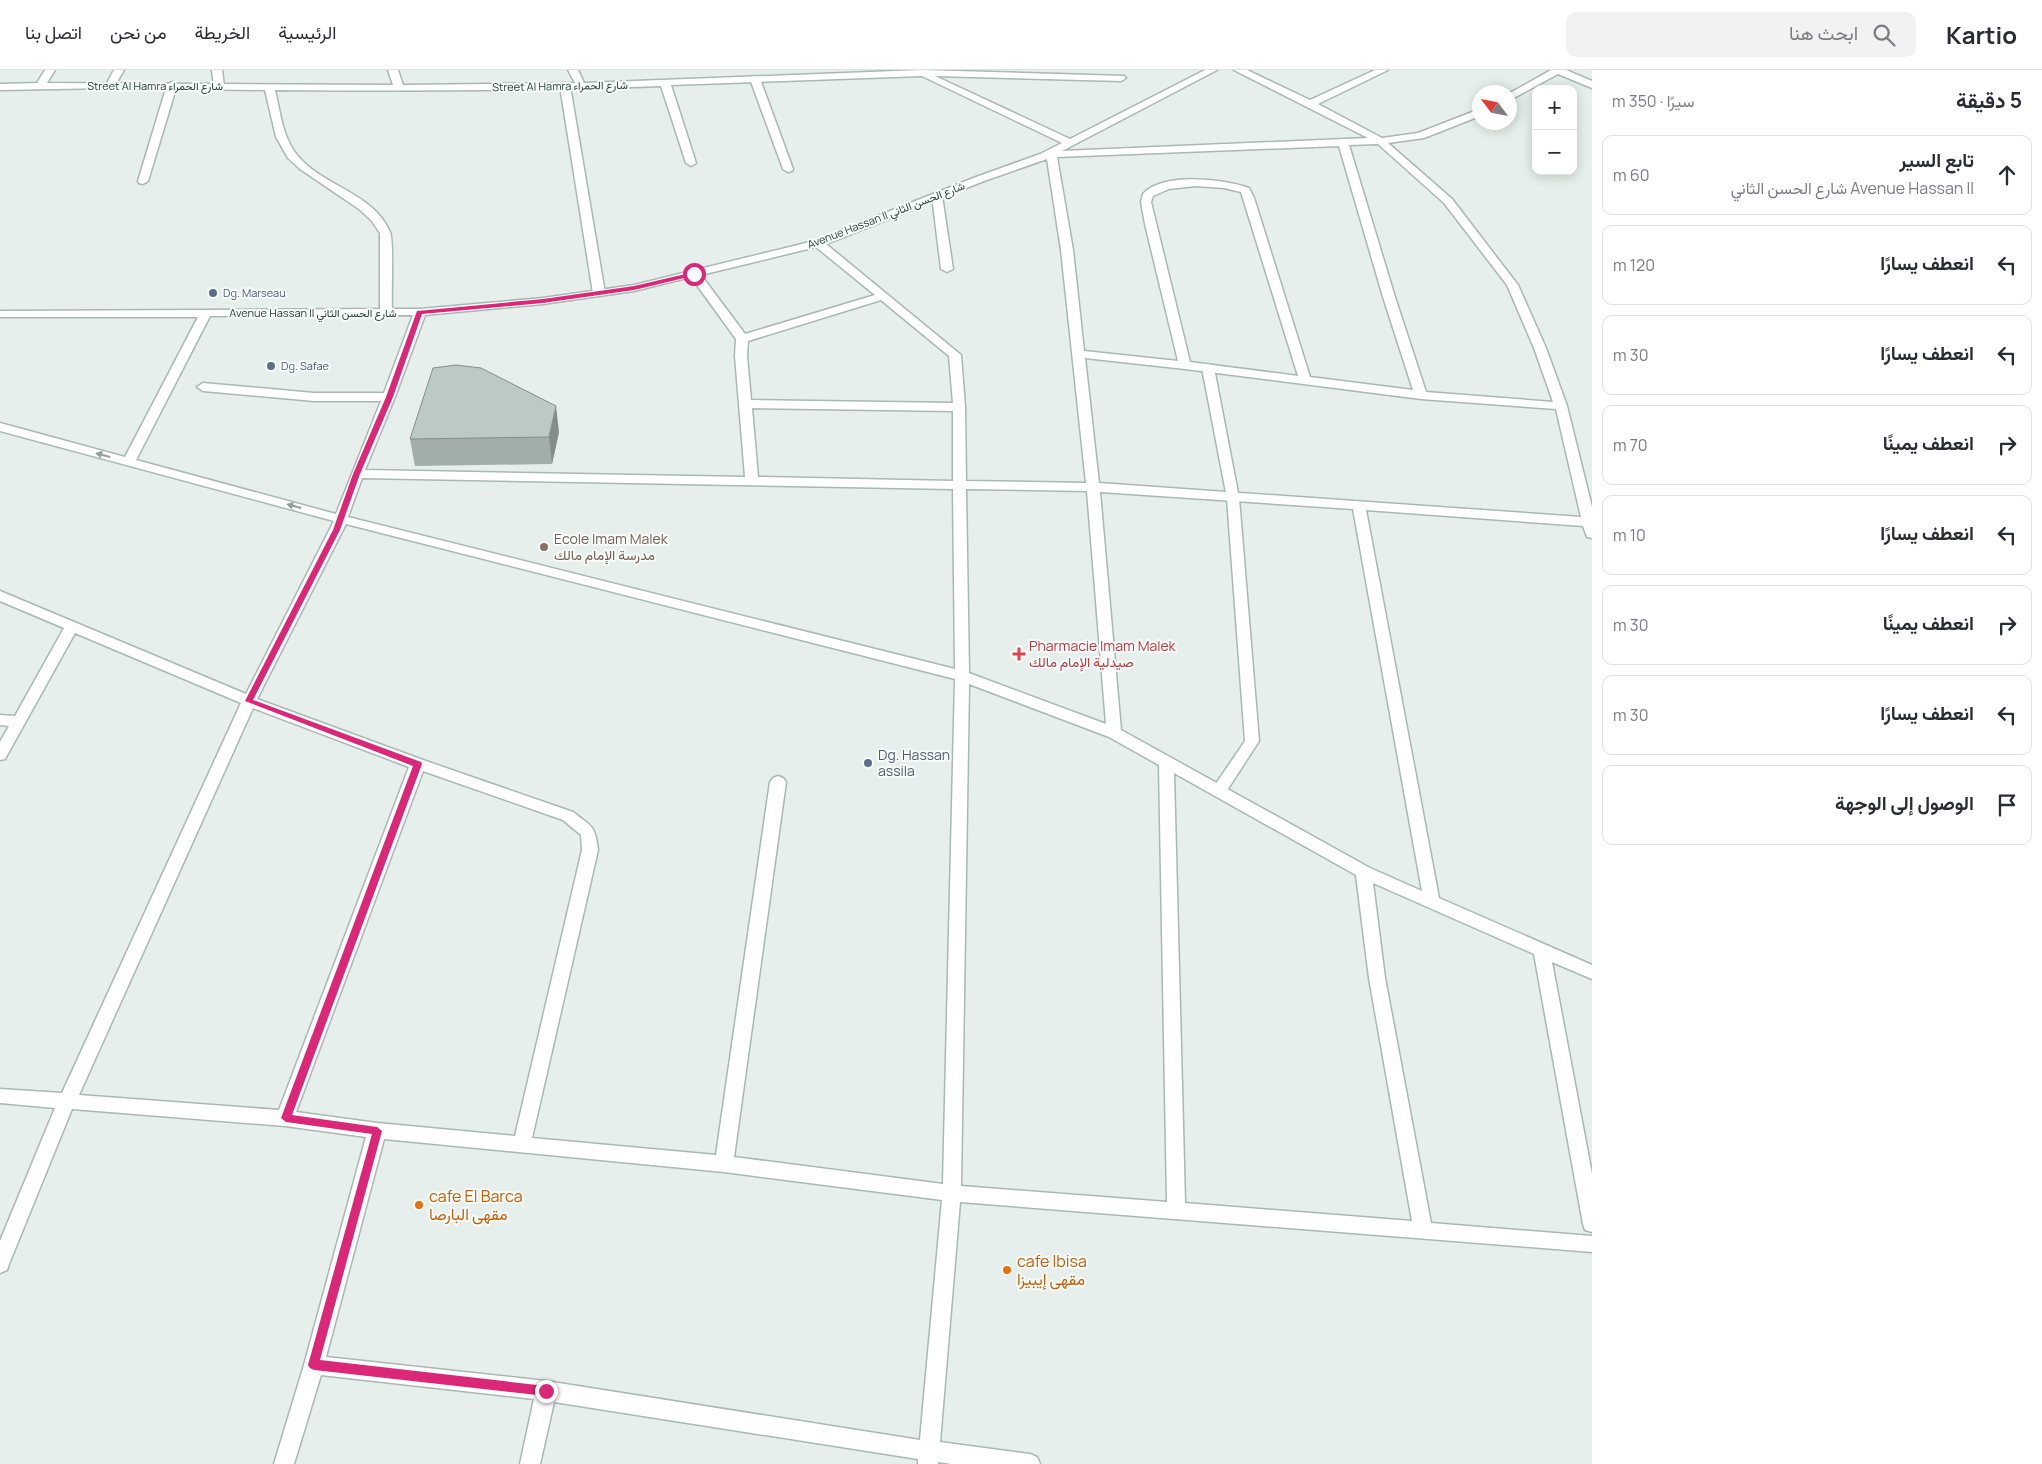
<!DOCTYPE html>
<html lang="ar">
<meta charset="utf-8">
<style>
:root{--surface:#fff;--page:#f2f2f3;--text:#2b2b33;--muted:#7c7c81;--line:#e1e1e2}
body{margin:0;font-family:Manrope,Vazirmatn,sans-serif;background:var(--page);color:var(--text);direction:rtl}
.controls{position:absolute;right:15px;top:15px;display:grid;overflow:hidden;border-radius:10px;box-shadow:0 2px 12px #0003}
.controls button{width:45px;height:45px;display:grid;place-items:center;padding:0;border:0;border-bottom:1px solid var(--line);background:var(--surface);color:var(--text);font:25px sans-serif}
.compass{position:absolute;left:1472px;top:15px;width:45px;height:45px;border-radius:50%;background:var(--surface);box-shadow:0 2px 12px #0003;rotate:302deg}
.stop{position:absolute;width:15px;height:15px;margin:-11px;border:4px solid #db2777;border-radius:50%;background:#fff}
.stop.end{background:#db2777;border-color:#fff;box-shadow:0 1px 5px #0008}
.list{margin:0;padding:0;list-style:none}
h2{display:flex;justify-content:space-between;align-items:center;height:65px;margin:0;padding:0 20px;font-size:21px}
h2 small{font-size:16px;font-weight:400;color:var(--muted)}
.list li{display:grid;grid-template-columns:32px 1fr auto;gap:15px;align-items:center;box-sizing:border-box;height:80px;margin:0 10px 10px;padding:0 10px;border:1px solid var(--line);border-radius:10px}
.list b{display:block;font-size:19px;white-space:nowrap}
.list p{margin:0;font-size:16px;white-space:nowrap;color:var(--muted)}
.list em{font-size:16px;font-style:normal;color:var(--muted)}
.icon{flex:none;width:28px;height:28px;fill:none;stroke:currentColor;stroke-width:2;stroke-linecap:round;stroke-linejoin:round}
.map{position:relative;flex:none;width:1592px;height:1394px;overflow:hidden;direction:ltr}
header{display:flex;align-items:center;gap:30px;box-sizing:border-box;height:70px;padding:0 25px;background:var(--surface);border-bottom:1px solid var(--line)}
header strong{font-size:24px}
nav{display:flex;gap:28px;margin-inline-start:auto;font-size:18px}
.search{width:350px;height:45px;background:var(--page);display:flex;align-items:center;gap:12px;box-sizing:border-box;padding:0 18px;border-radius:10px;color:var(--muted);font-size:19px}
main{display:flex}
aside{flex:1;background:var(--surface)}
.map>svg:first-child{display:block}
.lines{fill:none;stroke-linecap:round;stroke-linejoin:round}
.service-casing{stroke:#a8b8b2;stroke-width:3}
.minor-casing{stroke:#a8b8b2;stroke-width:3}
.service{fill:#fff;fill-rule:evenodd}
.minor{fill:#fff;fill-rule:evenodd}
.wall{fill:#a1aea9}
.shaded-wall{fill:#838d89}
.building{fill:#bbcac4;stroke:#838d89}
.oneway{fill:#92a09c}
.route{fill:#db2777}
.service-dot{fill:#5c6f8a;stroke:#f7fbf9;stroke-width:2}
.education-dot{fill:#8d6e63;stroke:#f7fbf9;stroke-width:2}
.health-dot{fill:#e0444e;stroke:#f7fbf9;stroke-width:2}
.food-dot{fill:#e8710a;stroke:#f7fbf9;stroke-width:2}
.labels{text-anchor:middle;stroke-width:4;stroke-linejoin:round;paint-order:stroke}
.far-street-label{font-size:11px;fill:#24423a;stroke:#f7fbf9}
.far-service-label{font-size:11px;fill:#4e5e75;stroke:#f7fbf9;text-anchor:start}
.education-label{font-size:14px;fill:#785e54;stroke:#f7fbf9;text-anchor:start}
.health-label{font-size:14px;fill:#be3a42;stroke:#f7fbf9;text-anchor:start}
.service-label{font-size:14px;fill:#4e5e75;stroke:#f7fbf9;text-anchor:start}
.near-food-label{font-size:16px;fill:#c56008;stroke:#f7fbf9;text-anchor:start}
</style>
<header>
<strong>Kartio</strong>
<div class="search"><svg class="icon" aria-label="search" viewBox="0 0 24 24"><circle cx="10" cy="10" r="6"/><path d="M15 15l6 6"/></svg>ابحث هنا</div>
<nav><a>الرئيسية</a><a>الخريطة</a><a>من نحن</a><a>اتصل بنا</a></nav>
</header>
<main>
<aside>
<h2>5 دقيقة<small>سيرًا · 350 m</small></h2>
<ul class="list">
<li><svg class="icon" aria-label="ahead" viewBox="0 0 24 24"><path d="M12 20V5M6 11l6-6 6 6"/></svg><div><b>تابع السير</b><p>Avenue Hassan II شارع الحسن الثاني</p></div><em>60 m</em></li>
<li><svg class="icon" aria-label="left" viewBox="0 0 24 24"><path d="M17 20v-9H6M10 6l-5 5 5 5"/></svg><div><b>انعطف يسارًا</b></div><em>120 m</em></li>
<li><svg class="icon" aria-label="left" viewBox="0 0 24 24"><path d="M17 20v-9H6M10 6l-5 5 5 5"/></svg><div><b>انعطف يسارًا</b></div><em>30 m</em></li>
<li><svg class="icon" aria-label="right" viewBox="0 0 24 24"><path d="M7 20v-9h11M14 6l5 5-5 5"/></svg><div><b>انعطف يمينًا</b></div><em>70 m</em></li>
<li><svg class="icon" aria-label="left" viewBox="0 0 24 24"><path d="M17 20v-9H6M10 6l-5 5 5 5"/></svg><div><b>انعطف يسارًا</b></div><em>10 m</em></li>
<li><svg class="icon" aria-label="right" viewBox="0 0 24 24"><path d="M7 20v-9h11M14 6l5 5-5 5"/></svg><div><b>انعطف يمينًا</b></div><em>30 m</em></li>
<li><svg class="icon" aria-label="left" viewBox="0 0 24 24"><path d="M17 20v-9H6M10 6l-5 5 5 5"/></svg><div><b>انعطف يسارًا</b></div><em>30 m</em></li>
<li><svg class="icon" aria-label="arrive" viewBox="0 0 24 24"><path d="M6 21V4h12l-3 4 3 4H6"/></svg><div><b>الوصول إلى الوجهة</b></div></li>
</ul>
</aside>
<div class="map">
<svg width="1592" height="1394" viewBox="0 0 1592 1394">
<rect width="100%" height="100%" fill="#e6efeb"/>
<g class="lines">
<defs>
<path id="service" d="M114,0H124L114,17H108L106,15Z
M212,0H222L224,16L222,18H216L214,16Z
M755,6L760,9L793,99L792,101L788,102L783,99L750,9Z
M172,12L177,15L148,111L143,114L139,113L138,111L167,15Z
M565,13L570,16L605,223L599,226L593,223L560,16Z
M937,123L942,126L953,199L947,202L941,199L932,126Z
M1208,294L1214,298L1239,428L1259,671L1224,725L1219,727L1214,725L1211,721L1245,671L1227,428L1202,298Z"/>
<path id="minor" d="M45,0H55L47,13L393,15L388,0H398L403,15L575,13L568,0H578L584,13L921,0L1124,6L1126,8L1121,11L935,6L1070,69L1205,0H1217L1062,81L1368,68L1234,0H1247L1310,30L1375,0H1388L1318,34L1382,68L1418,63L1480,39V46L1424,68L1388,73L1452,129L1518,215L1546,278L1567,336L1592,437V468L1587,467L1583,456L1366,440L1439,828L1592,895V909L1552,892L1592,1104V1162L1585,1160L1583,1154L1534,884L1373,813L1385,908L1431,1153L1592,1166V1182L960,1132L940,1372L1030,1384L1037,1387L1040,1394H952L938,1392V1394H918V1389L554,1332L540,1394H520L534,1329L321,1305L294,1394H274L304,1295L366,1067L285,1056L72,1039L9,1194L7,1200L0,1203V1171L55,1038L0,1033V1019L62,1023L241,633L75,563L5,689L0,690V672L9,656L0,655V645L15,646L64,558L0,531V521L246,624L334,451L0,361V353L125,387L198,247H0V241L380,239V163L371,150L359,139L300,99L288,88L276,67L265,20L111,18L0,20V14L37,13ZM922,6L1062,73L1040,84L976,107L814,171L634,215L543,228L420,239H392C391,224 394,172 390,162C373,121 318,116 294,81C282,63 280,41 275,20C404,21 532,21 661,16L686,93L691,96L696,93L671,15ZM1378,74L1444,133L1507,215L1534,278L1553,332L1426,322L1395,227L1349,75ZM1339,76L1383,227L1413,320L1310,307L1254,128L1249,118C1223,109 1163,102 1143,124L1141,132L1145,154L1178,291L1084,281L1073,180L1057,87ZM1047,89L1061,180L1086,413L966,411L965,337L961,285L826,174L984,111ZM1196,116L1224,118L1241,122L1298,306L1190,292L1151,132L1153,126L1169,119ZM816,177L875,225L745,264L701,205ZM691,207L736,269L735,286L745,407L365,400L395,327L425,245L543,234L634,221ZM881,230L949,286L953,333L751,330L747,286L748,271ZM413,245L384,323H314L203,313L197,317L203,321L314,331H381L336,444L136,390L210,246ZM1085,288L1185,299L1421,329L1556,339L1581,447L1099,413ZM752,338L953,341V411L758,407ZM362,408L953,419L955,599L348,447ZM966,419L1087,421L1106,654L969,603ZM1100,422L1353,439L1422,821L1370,798L1121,660ZM346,454L955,609L943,1114L734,1087L786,712L783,708L778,706L773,708L770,712L716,1085L532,1068L598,780C595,755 592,757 573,742L423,690L257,629ZM969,614L1109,667L1159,695L1167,1132L961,1116ZM253,638L409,697L279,1040L79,1025ZM423,701L563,750L581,765L582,780L515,1066L377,1053L296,1042ZM1174,703L1356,805L1369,908L1412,1151L1185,1133ZM384,1069L724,1102L942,1130L920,1370L546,1311L326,1287Z
M1551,0H1566L1592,11V18L1558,4L1510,30V23Z"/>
</defs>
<use href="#service" class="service-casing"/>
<use href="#minor" class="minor-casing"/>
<use href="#service" class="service"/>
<use href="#minor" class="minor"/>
</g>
<path class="wall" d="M559,362L552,394L415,396L410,369Z"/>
<path class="shaded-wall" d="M556,336L559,362L552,394L549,367Z"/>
<path class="building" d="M456,295L481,298L556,336L549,367L410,369L433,298Z"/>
<defs><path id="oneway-solid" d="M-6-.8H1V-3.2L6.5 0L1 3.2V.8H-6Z" transform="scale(1.25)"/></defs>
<g class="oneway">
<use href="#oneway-solid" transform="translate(103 385) rotate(-165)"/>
<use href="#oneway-solid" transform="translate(294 436) rotate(-165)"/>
</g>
<path class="route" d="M694,202L697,205L634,220L543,233L422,244L393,327L360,404L340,460L253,630L421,692L422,694L292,1045L377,1057L382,1061L320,1290L546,1316L550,1317L551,1321L550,1325L546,1326L314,1300L310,1298L308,1295L372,1064L286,1052L281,1048L413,696L245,631L333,460L353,404L386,327L417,241L543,229L634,216Z"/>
<g class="service-dot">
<circle cx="213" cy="223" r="5"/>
<circle cx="271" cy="296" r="5"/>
<circle cx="868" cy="693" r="5"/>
</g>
<circle class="education-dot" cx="544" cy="477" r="5"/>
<path class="health-dot" d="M1016.5 576.5h5v5h5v5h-5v5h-5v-5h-5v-5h5z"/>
<g class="food-dot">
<circle cx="419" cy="1135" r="5"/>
<circle cx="1007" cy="1200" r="5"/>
</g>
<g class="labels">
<g class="far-street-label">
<text x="155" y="20">Street Al Hamra شارع الحمراء</text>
<text transform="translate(560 16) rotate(-1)" y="4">Street Al Hamra شارع الحمراء</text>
<text transform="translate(886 145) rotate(-21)" y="4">Avenue Hassan II شارع الحسن الثاني</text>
<text x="313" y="247">Avenue Hassan II شارع الحسن الثاني</text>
</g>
<g class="far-service-label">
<text x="223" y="227">Dg. Marseau</text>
<text x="281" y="300">Dg. Safae</text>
</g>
<g class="education-label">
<text x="554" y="474">Ecole Imam Malek<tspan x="554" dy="16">مدرسة الإمام مالك</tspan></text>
</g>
<g class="health-label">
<text x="1029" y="581">Pharmacie Imam Malek<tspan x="1029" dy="16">صيدلية الإمام مالك</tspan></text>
</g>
<g class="service-label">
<text x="878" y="690">Dg. Hassan<tspan x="878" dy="16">assila</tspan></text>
</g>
<g class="near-food-label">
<text x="429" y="1132">cafe El Barca<tspan x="429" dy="18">مقهى البارصا</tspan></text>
<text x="1017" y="1197">cafe Ibisa<tspan x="1017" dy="18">مقهى إيبيزا</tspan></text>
</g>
</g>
</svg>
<div class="controls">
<button>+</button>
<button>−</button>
</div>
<svg class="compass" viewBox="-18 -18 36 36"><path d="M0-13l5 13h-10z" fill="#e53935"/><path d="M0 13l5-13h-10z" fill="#7c7c81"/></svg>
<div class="stop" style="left:694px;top:204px"></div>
<div class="stop end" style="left:546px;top:1321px"></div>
</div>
</main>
